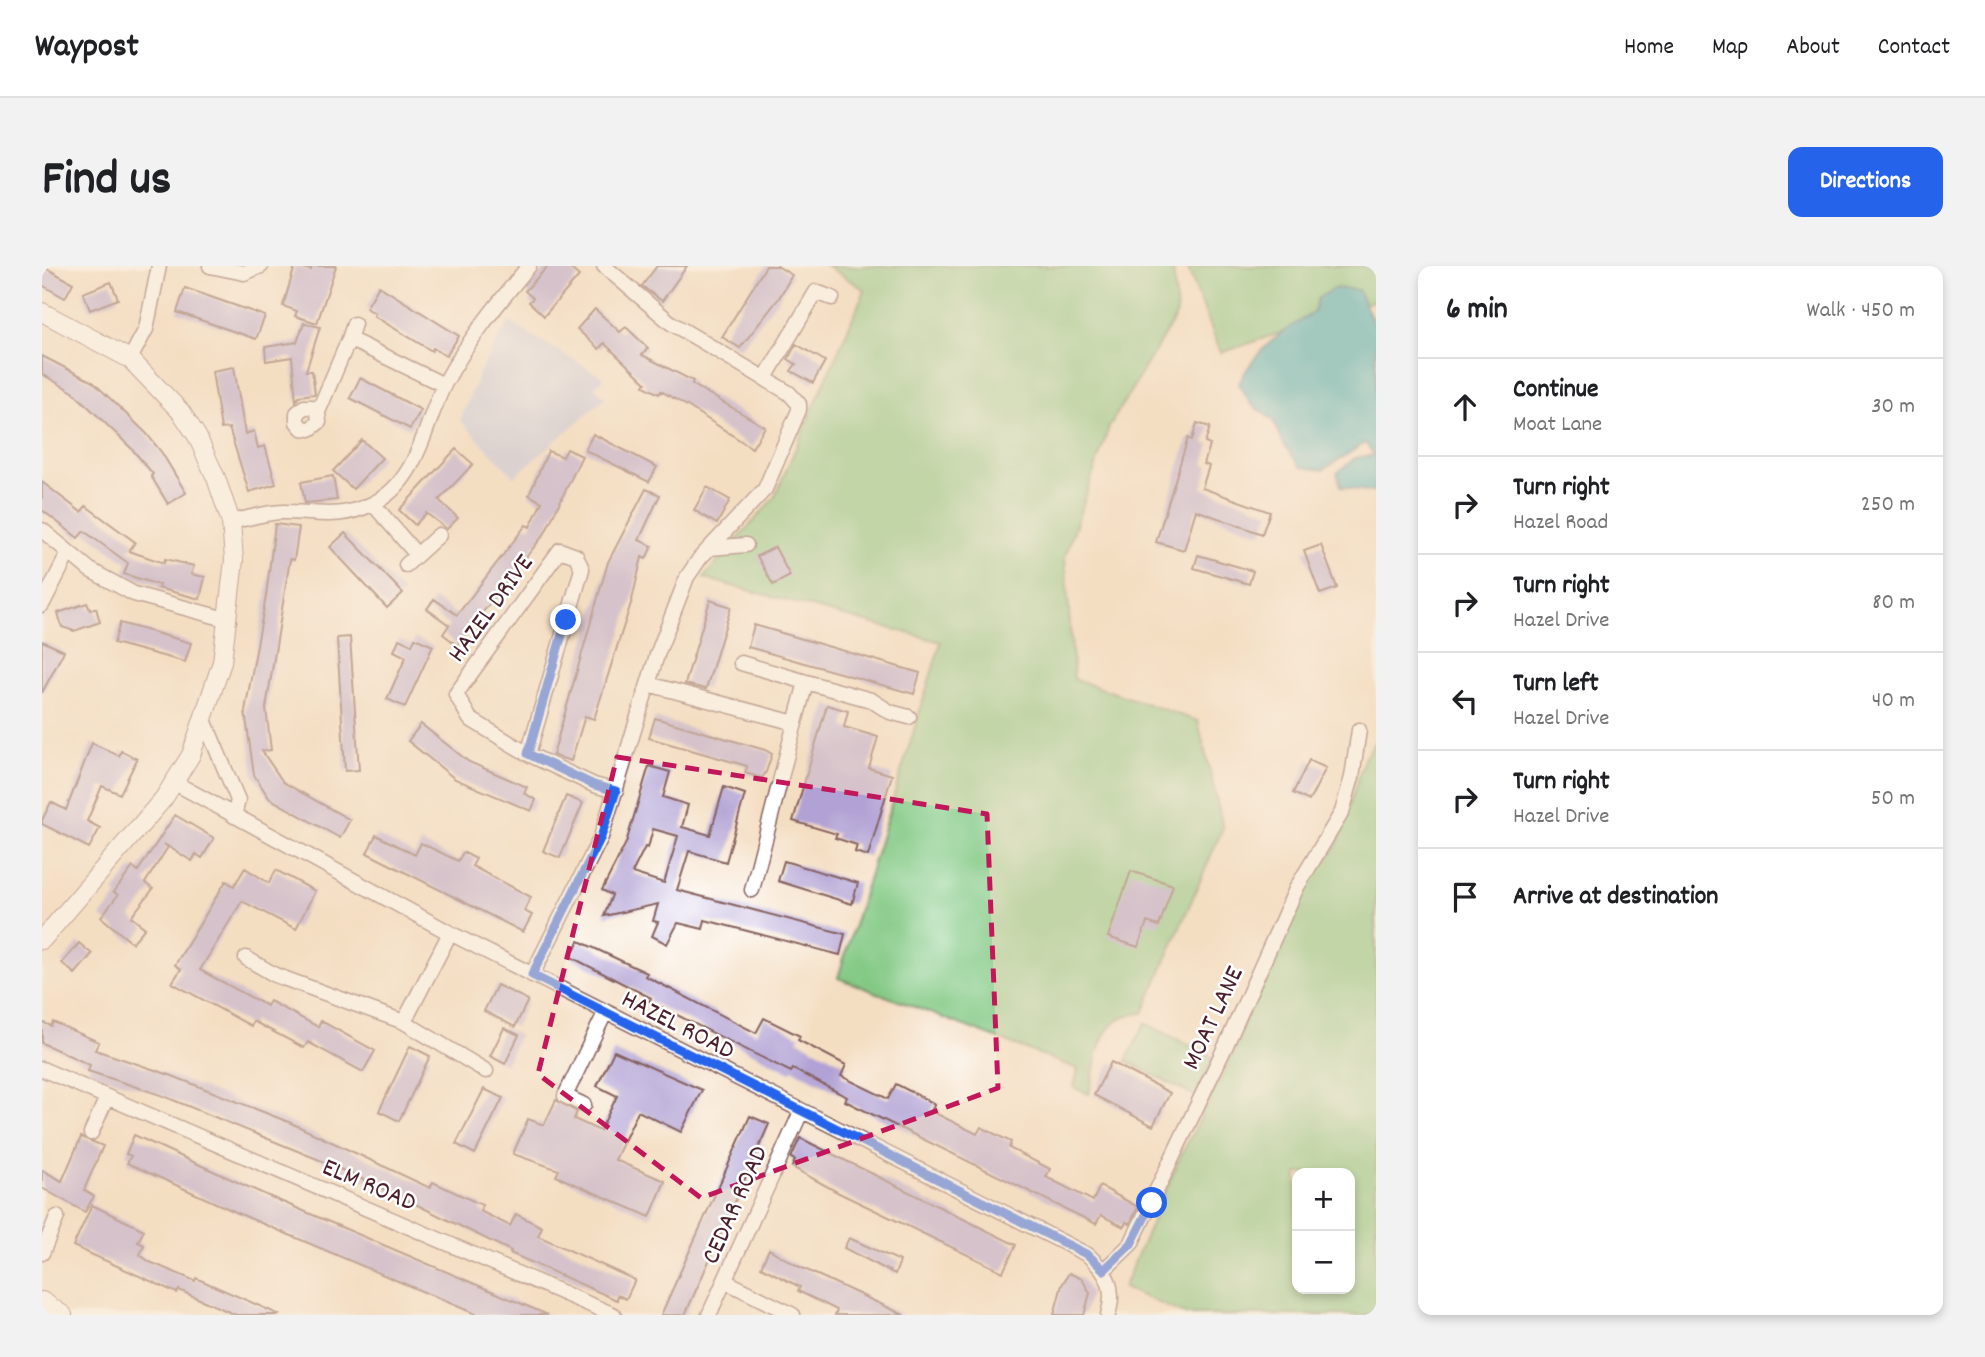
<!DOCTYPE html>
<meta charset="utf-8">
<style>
:root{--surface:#fff;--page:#f2f2f2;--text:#202124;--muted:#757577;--line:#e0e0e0;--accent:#2563eb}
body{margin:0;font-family:Dekko,sans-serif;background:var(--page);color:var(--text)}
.controls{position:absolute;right:21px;bottom:21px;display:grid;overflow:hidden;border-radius:14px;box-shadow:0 4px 10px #0003}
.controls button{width:63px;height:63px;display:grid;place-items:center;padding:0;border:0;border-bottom:2px solid var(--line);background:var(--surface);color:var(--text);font:35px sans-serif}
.stop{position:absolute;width:21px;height:21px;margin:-16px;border:5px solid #2563eb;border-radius:50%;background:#fff}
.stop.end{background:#2563eb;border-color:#fff;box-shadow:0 2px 7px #0008}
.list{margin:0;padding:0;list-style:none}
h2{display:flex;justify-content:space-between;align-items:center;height:91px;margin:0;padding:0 28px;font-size:30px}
h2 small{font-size:23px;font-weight:400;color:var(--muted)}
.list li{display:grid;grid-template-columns:46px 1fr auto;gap:21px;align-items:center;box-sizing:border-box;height:98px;padding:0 28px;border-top:2px solid var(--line)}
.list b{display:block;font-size:26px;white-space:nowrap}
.list p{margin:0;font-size:23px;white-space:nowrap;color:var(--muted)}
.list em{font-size:23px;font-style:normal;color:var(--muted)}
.icon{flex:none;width:38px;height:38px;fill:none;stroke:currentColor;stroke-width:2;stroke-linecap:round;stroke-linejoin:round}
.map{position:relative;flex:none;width:1334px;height:1049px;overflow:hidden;border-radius:14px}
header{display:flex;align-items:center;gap:42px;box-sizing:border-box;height:98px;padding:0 35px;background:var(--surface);border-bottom:2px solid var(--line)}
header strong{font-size:33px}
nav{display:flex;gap:38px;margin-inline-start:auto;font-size:24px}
.intro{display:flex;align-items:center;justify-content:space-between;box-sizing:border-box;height:168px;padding:0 42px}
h1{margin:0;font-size:49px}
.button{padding:18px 32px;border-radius:14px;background:var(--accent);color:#fff;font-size:24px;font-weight:700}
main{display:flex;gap:42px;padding:0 42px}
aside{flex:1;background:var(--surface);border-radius:14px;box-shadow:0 4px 10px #0003}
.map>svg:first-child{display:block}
.industrial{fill:#bdc3de}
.green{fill:#83c984;stroke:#667458;stroke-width:2;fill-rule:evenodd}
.water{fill:#3fafb9;stroke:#446772;stroke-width:2}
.building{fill:#b1a1d4;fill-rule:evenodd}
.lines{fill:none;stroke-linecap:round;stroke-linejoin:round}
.minor-casing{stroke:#866260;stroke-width:17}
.tertiary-casing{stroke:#866260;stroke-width:20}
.minor{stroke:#fff;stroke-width:14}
.tertiary{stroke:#fff;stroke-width:18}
.route{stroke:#2563eb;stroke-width:9}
.marked{fill:none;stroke:#c2185b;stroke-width:5;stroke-dasharray:14 9;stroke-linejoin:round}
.labels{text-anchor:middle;stroke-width:5;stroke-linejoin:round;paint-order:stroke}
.street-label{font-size:26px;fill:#4a1f2b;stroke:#fff}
</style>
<header>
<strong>Waypost</strong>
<nav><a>Home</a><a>Map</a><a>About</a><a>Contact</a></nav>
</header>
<div class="intro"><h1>Find us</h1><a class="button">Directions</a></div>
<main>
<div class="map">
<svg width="1334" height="1049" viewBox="0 0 1334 1049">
<rect width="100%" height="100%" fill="#fff"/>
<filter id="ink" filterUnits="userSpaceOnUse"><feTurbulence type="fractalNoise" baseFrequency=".0143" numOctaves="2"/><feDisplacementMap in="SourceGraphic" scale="14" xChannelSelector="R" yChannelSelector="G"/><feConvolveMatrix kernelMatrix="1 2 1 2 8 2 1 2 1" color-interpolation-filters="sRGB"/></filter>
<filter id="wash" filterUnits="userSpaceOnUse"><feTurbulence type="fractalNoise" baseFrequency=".00686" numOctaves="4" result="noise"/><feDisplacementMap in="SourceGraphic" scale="28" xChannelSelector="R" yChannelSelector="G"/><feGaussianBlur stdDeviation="1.57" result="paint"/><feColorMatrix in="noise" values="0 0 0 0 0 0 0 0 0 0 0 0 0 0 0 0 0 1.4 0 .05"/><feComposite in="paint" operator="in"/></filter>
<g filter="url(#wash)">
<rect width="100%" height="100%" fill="#f4dec2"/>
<path class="industrial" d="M467,56L563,112L553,121L563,132L472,211L418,154L438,105Z"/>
<path class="green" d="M785,0H1131L1135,48L1067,161L1023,291L1032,413L1156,455L1181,562L1101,747C1054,750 1056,790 1047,828L1032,822L1036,803L796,712L899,376L661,312L732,232L823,24Z
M1145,0H1334V34L1179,87Z
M1334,474V1049H1145L1081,1022L1138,891L1195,781L1213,725L1256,632L1295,580L1322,493ZM1255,907H1308V1023H1255Z
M1103,757L1172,792L1153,830L1084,795Z"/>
<path class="water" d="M1293,22L1316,24L1334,61V224L1330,226L1299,221L1295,207L1313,192L1332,189L1323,177L1281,204L1259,201L1242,179L1231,154L1209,138L1197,118C1213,83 1239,66 1272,46L1275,33Z"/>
<g id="blocks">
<path class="building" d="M0,0L31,17L23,32L0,19Z
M253,0L269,4L270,0H294L275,57L253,50L255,45L241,40Z
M506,0H526L537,10L502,50L487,36L491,32L483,25Z
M615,0H645L620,35L600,20Z
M724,0H735L750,9L737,32L698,82L680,71Z
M69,16L76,33L48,44L41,27Z
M337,20L417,70L404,90L391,82L390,85L332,50L333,47L324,42Z
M143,22L223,50L214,73L135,46Z
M553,43L578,66L584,61L606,82L600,89L651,115L650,118L723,161L710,182L647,141L619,125L617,128L602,120L604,117L562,77L557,83L535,63Z
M262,57L278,61L264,105H270L273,128L257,130L254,135L250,91L224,95L223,81L255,76Z
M754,78L783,95L771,117L749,105L754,98L746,93Z
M0,90L51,116L104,167L120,187L144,227L126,238L109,210L111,208L90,183L31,126L0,108Z
M192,101L203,168L212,165L216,182L223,180L234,218L207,226L187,162L179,163L170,105Z
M318,112L379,144L368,163L308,132Z
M1155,157L1168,161L1163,177L1168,179L1162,198L1167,200L1160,222L1228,246L1220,268L1154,244L1142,284L1114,276L1146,172L1150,174Z
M551,168L615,201L607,216L543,184Z
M320,174L340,192L311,223L291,205Z
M414,183L431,198L397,234L416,252L405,263L384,247L373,259L357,244Z
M525,183L540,190L503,267L415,379L401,368L407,359L385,343L392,333L415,349L484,259L488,261L500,236L487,229L506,185L521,191Z
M291,210L295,234L263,237L259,216Z
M0,216L39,246L44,240L93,276L87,285L122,297L123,293L152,300L149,308L163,311L158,333L116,322L117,319L82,308L86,297L42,265L36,272L0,244Z
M665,221L688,234L675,258L652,244Z
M604,223L618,229L597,274L610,280L604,293L600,291L590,334L552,453L543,450L529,495L516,491L511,489L566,296Z
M233,258L257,261L252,294L248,293L224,442L229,484L220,485L241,516L308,554L298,572L227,532L212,509L203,445L224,330Z
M303,267L361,327L345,342L288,281Z
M1279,279L1295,322L1278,328L1262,285Z
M733,281L748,310L731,319L715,290Z
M1156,289L1211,305L1207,318L1152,302Z
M668,334L689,341L664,423L643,418Z
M45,337L48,344L54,342L58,356L32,365L20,361L16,347Z
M78,357L149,377L143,396L72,377Z
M712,359L878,407L872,428L706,381Z
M308,371L317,504L303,505L295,372Z
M373,372L391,380L363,441L345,433L364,391L352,385L357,373L370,379Z
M0,375L22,385L0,427Z
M785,439L806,445L802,461L836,471L827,502L850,509L826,590L813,586L815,579L793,572L795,568L751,555Z
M613,452L723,484L730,488L724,506L720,512L703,507L705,500L607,472Z
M379,458L427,496L485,521L482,527L494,534L489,545L413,513L366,475Z
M50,477L77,490L79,485L95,493L78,528L60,520L45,555L58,562L47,582L0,558V554L9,536L24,544Z
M1267,494L1284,502L1267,535L1251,527Z
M607,500L628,506L621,531L646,539L640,561L668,569L682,521L703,528L684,596L647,585L635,624L803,668L798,689L663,654L661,663L636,657L625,678L610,670L616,656L611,655L616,638L562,650L570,629L560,624L584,577ZM611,563L636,570L622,617L590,607L603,581L606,582Z
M524,530L541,537L518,592L501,585Z
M133,549L172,572L160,592L154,588L150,595L122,578L126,581L103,617L111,623L89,651L103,662L90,677L59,651L76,629L72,626L91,601L96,605Z
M334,569L373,589L379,577L416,595L421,586L434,593L430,600L489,631L482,645L490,649L481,666L325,587Z
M742,595L816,617L810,638L736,615Z
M203,602L227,617L234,604L273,625L254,663L200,635L158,704L225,740L228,735L276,761L279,755L333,785L321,806L266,776L262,782L211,755L209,760L130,717L139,703L133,699L184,615L192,620Z
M1089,605L1131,619L1117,660L1105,656L1096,681L1066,671Z
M537,675L605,707L603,710L611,714L714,767L722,752L758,770L756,774L804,799L799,810L846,833L854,818L893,838L889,845L935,868L939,861L969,876L967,882L1008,903L1004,911L1051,935L1058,920L1096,941L1088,958L1084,956L1082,961L1059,949L1054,958L803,835L805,831L751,803L749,806L607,735L609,732L529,691Z
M37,677L50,688L33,708L20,697Z
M455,719L486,734L473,761L442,745Z
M0,756L9,760L11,756L57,776L53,784L128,809L249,857L388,922L391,916L440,939L438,945L468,960L474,948L500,961L496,970L593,1014L584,1033L576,1029L575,1034L468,987L469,985L353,928L280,895L119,829L46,805L48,799L0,777Z
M462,762L477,769L463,798L448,790Z
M368,780L388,790L357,855L337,845Z
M572,785L660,824L639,866L596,845L573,894L623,915L608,951L514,910L517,904L471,888L486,853L502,859L514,834L535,846L532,853L558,865L575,830L555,820Z
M1069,796L1128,827L1111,860L1052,829Z
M442,823L461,832L433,888L414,878Z
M708,850L727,858L667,995L643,1049H619Z
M92,869L224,929L506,1049H436L205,951L85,897L89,890L84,888Z
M39,871L61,880L42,924L52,930L43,946L0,922V904L20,915Z
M758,872L974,979L961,1006L797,927L750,901L753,894L749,892Z
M50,939L102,964L96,976L102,979L98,989L108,996L153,1015L154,1012L238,1049H194L137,1024L135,1027L31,980Z
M807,972L858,995L853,1008L802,982Z
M727,983L756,1000L862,1049H793L795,1044L756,1025L758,1021L719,1001Z
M1027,1007L1040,1013L1048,1027L1042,1049H1012L1020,1019Z"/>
</g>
</g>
<g filter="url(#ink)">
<use href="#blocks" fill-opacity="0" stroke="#866260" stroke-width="2"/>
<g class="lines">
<defs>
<path id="minor" d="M168,0L202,7L219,0
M307,73L312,58
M88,93L104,63L117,0
M723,112L774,26L790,32
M276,146L270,141H262L255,147V156L260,162L268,163L277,156L276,146L307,73L402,119
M331,238L375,289L397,269
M189,256C205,253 224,246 241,246C275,246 296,254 330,238C377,216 382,158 403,117C426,74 456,37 487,0
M0,264L48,304L92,328L187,354
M668,282L704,279
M364,299L375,289
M0,339L26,288
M699,397L764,416
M606,418L753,457L710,624
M162,454L196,534L192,550
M753,457L764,416L829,434L848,446L867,451
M486,488L540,303L534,290L518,284L414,428L428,453L486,488L552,519L574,525
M133,517L408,667L1046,989C1066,1007 1074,1022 1066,1049
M204,692L233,709L362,756L444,805
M490,709L559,571L615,389L645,311L658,292L723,223L757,144V138L747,127L629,57L562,0
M362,756L408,667
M0,803L572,1049
M542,839L523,830L563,747
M49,867L65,831
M0,987L15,951
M1062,1004L1089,978L1185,777L1255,621L1300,546L1310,511L1317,464
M683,1015L751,1049
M667,1049L759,846"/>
<path id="tertiary" d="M0,46L88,93L139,146L155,170L174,212L189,256L192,294L180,396L149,489L122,532L0,674
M0,1035L21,1049"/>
</defs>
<use href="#minor" class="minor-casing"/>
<use href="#tertiary" class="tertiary-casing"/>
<use href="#minor" class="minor"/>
<use href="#tertiary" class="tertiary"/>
</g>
</g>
<g class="lines" filter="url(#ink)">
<path class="route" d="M524,354L486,488L552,519L574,525L559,571L490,709L1046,989L1062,1004L1089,978L1110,937"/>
</g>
<path d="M0 0H1334V1049H0ZM575,491L945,548L956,822L659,932L496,808Z" fill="#f4dec2" fill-opacity=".55" fill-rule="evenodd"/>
<path class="marked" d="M575,491L945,548L956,822L659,932L496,808Z"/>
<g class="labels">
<g class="street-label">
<text transform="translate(447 341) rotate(-54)" y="9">HAZEL DRIVE</text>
<text transform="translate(1169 751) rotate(-65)" y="9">MOAT LANE</text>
<text transform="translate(637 757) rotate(27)" y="9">HAZEL ROAD</text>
<text transform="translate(328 917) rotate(23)" y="9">ELM ROAD</text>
<text transform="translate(691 938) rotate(-66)" y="9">CEDAR ROAD</text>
</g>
</g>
</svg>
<div class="controls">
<button>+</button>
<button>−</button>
</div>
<div class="stop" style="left:1110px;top:937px"></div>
<div class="stop end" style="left:524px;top:354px"></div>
</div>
<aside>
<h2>6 min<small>Walk · 450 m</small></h2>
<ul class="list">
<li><svg class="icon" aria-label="ahead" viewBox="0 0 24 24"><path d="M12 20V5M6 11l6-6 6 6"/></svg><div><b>Continue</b><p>Moat Lane</p></div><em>30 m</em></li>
<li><svg class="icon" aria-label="right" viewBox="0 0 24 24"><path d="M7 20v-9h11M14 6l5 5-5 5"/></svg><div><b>Turn right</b><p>Hazel Road</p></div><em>250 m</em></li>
<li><svg class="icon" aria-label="right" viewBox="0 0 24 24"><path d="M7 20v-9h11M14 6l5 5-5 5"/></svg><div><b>Turn right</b><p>Hazel Drive</p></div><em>80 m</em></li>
<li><svg class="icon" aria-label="left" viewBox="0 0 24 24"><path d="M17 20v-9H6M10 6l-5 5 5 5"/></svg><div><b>Turn left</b><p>Hazel Drive</p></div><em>40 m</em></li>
<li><svg class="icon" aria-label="right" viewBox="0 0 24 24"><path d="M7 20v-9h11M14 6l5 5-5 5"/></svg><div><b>Turn right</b><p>Hazel Drive</p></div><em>50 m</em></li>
<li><svg class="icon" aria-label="arrive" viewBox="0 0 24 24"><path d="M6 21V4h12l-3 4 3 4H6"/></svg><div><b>Arrive at destination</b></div></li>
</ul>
</aside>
</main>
